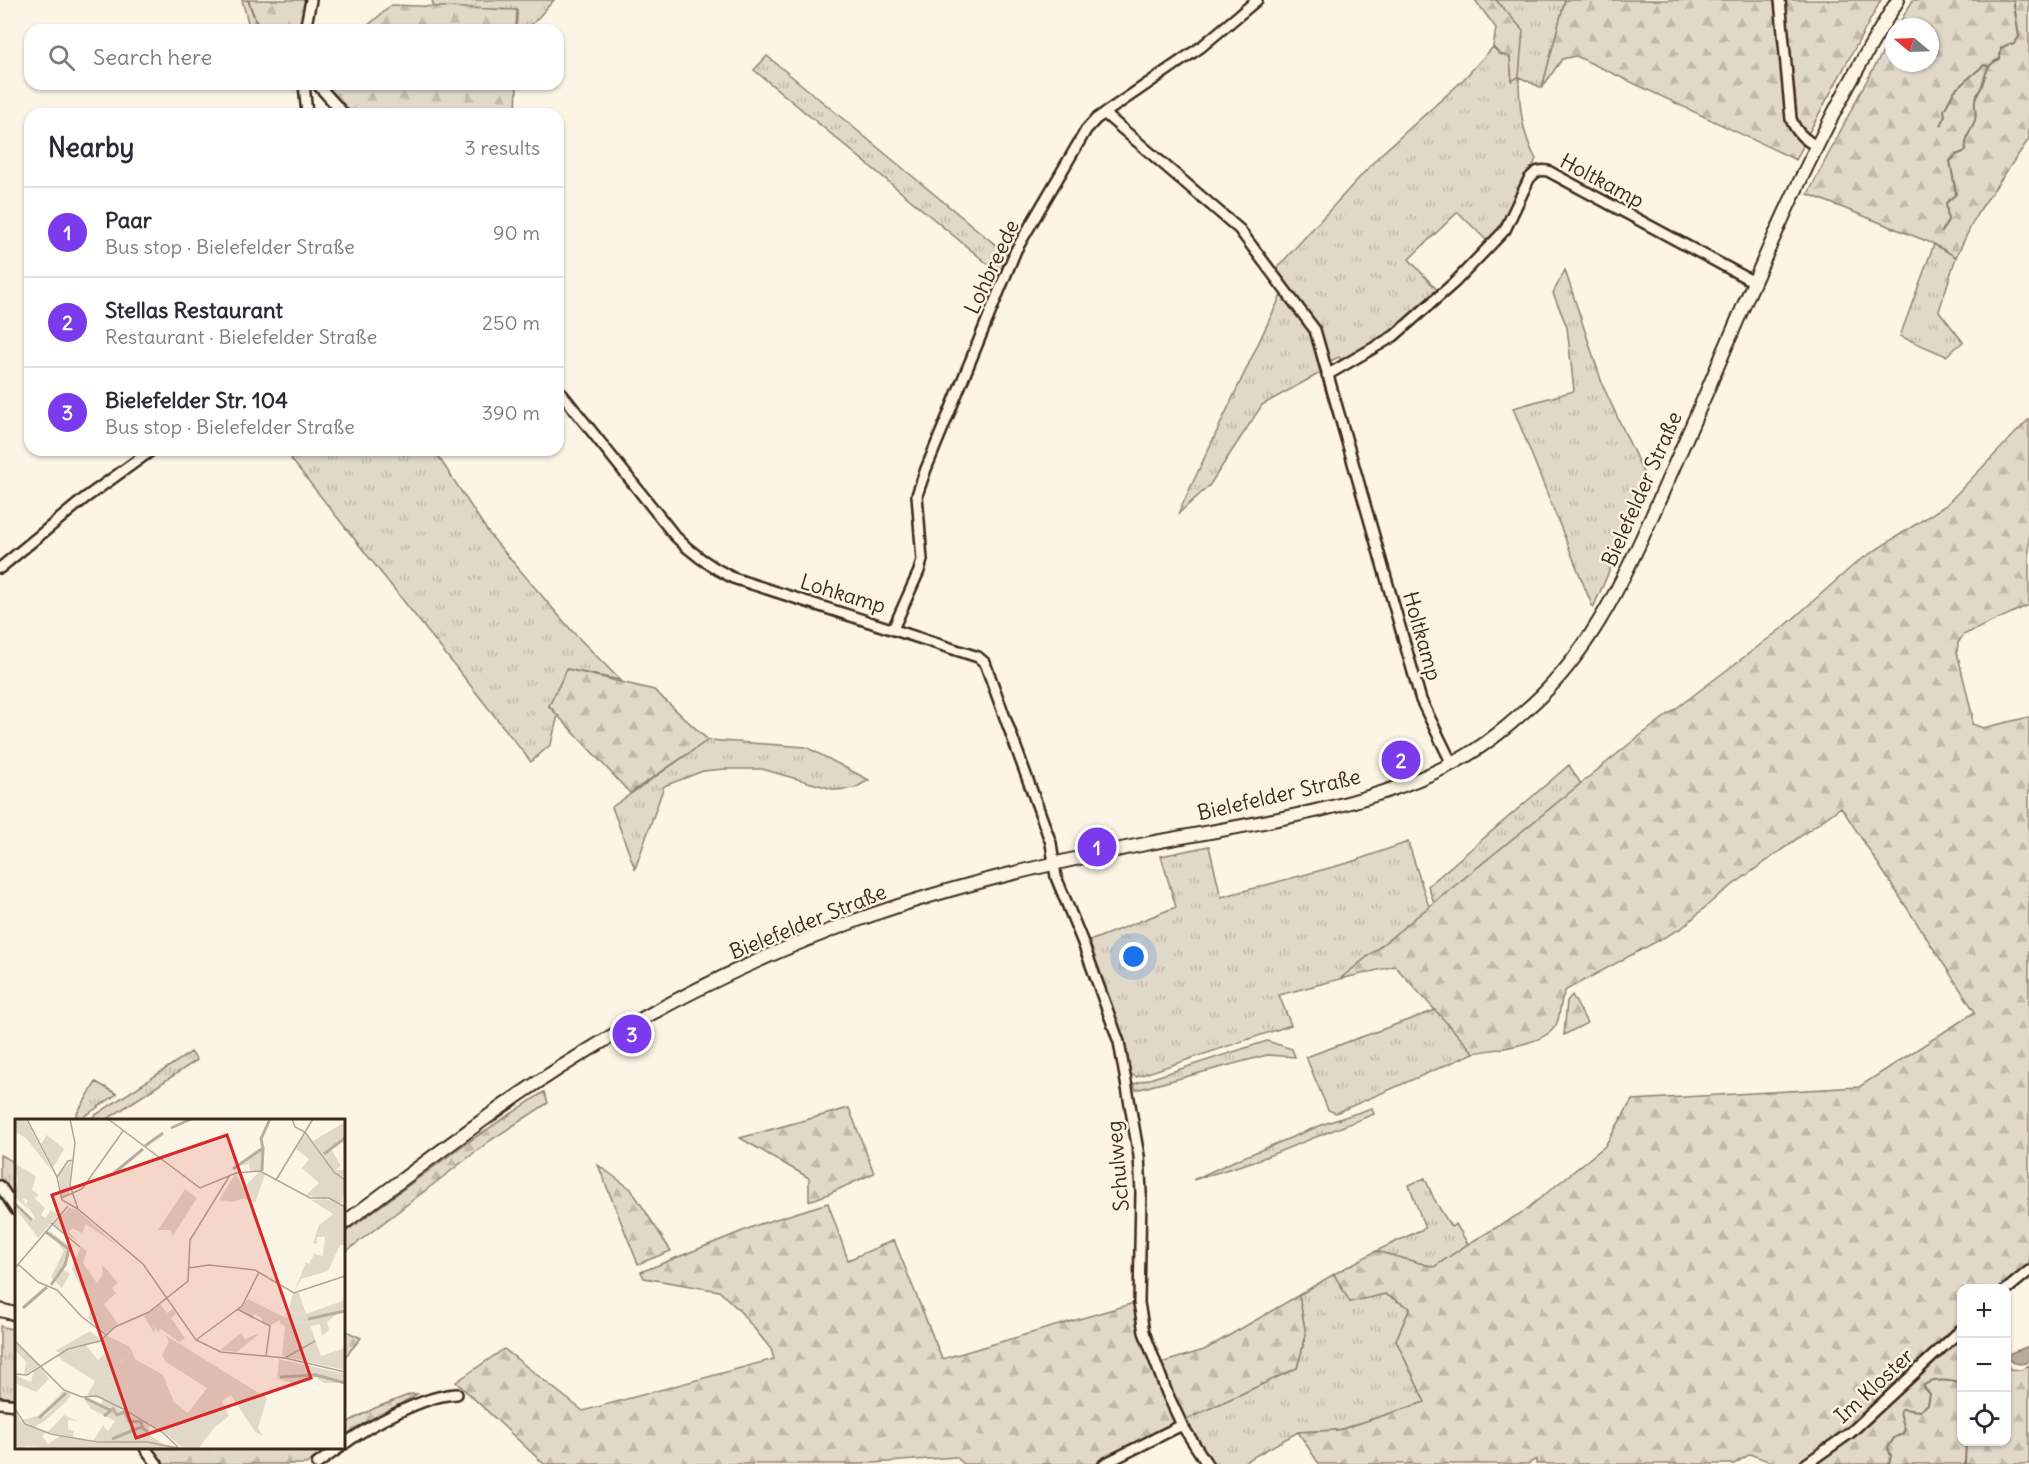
<!DOCTYPE html>
<meta charset="utf-8">
<style>
:root{--surface:#fff;--page:#f7f7f7;--text:#2b2b33;--muted:#7c7c81;--line:#e1e1e2;--accent:#7c3aed}
body{margin:0;font-family:Delius,sans-serif;background:var(--page);color:var(--text)}
.controls{position:absolute;right:18px;bottom:18px;display:grid;overflow:hidden;border-radius:12px;box-shadow:0 2px 4px #0004}
.controls button{width:54px;height:54px;display:grid;place-items:center;padding:0;border:0;border-bottom:2px solid var(--line);background:var(--surface);color:var(--text);font:30px sans-serif}
.compass{position:absolute;left:1885px;top:18px;width:54px;height:54px;border-radius:50%;background:var(--surface);box-shadow:0 2px 4px #0004;rotate:289deg}
.you{position:absolute;left:1134px;top:957px;width:21px;height:21px;margin:-15px;border:4px solid #fff;border-radius:50%;background:#1a73e8;box-shadow:0 0 0 9px #1a73e833}
.badge{display:grid;place-items:center;width:39px;height:39px;border-radius:50%;background:var(--accent);color:#fff;font-size:20px;font-weight:700}
.pin{position:absolute;translate:-50% -50%;border:3px solid #fff;box-shadow:0 2px 6px #0006}
.list{margin:0;padding:0;list-style:none}
h2{display:flex;justify-content:space-between;align-items:center;height:78px;margin:0;padding:0 24px;font-size:26px}
h2 small{font-size:20px;font-weight:400;color:var(--muted)}
.list li{display:grid;grid-template-columns:39px 1fr auto;gap:18px;align-items:center;box-sizing:border-box;height:90px;padding:0 24px;border-top:2px solid var(--line)}
.list b{display:block;font-size:22px;white-space:nowrap}
.list p{margin:0;font-size:20px;white-space:nowrap;color:var(--muted)}
.list em{font-size:20px;font-style:normal;color:var(--muted)}
.icon{flex:none;width:33px;height:33px;fill:none;stroke:currentColor;stroke-width:2;stroke-linecap:round;stroke-linejoin:round}
.map{position:relative;flex:none;width:2029px;height:1464px;overflow:hidden}
.search{position:absolute;background:var(--surface);box-shadow:0 2px 4px #0004;left:24px;top:24px;width:540px;height:66px;display:flex;align-items:center;gap:15px;box-sizing:border-box;padding:0 21px;border-radius:18px;color:var(--muted);font-size:22px}
.panel{position:absolute;background:var(--surface);box-shadow:0 2px 4px #0004;left:24px;top:108px;width:540px;height:348px;border-radius:18px}
.map>svg:first-child{display:block}
.grass{fill:url(#grass-tufts);stroke:#8e8173;stroke-width:1.5}
.forest{fill:url(#forest-firs);stroke:#8e8173;stroke-width:1.5}
.water{fill:#b7ad9e;stroke:#85796b;stroke-width:1.5}
.lines{fill:none;stroke-linecap:round;stroke-linejoin:round}
.stream{stroke:#85796b;stroke-width:2}
.minor-casing{stroke:#3b2a1e;stroke-width:14}
.secondary-casing{stroke:#3b2a1e;stroke-width:16}
.minor{stroke:#fcf5e5;stroke-width:9}
.secondary{stroke:#fcf5e5;stroke-width:12}
.labels{text-anchor:middle;stroke-width:5;stroke-linejoin:round;paint-order:stroke}
.street-label{font-size:21px;fill:#3b2a1e;stroke:#fcf5e5}
.inset-river{fill:none;stroke:#b7ad9e;stroke-width:3}
.inset-road{fill:none;stroke:#afa495;stroke-width:1.5}
.view{fill:#d62828;fill-opacity:0.15;stroke:#d62828;stroke-width:3}
.inset-edge{fill:none;stroke:#3b2a1e;stroke-width:3}
</style>
<div class="map">
<svg width="2029" height="1464" viewBox="0 0 2029 1464">
<defs>
<pattern id="grass-tufts" width="24" height="20" patternUnits="userSpaceOnUse" patternTransform="scale(1.5)"><rect width="24" height="20" fill="#e0d8c8"/><path d="M3 7l-1-3M5 7V3M7 7l1-3M15 17l-1-3M17 17v-4M19 17l1-3" fill="none" stroke="#c1baab"/></pattern>
<pattern id="forest-firs" width="22" height="20" patternUnits="userSpaceOnUse" patternTransform="scale(1.5)"><rect width="22" height="20" fill="#e0d8c8"/><path d="M5 1l3.5 6h-7zM16 11l3.5 6h-7z" fill="#c1baab"/></pattern>
</defs>
<rect width="100%" height="100%" fill="#fcf5e5"/>
<filter id="ink" filterUnits="userSpaceOnUse"><feTurbulence type="fractalNoise" baseFrequency=".0167" numOctaves="2"/><feDisplacementMap in="SourceGraphic" scale="12" xChannelSelector="R" yChannelSelector="G"/><feConvolveMatrix kernelMatrix="1 2 1 2 8 2 1 2 1" color-interpolation-filters="sRGB"/></filter>
<g filter="url(#ink)">
<path class="grass" d="M432,0H554L527,30H516L517,10L434,8Z
M1496,0H1565L1542,88L1519,77C1519,106 1522,134 1536,159C1524,188 1510,219 1489,243L1458,212L1409,259L1439,292L1392,334L1343,362L1339,357L1328,362L1317,327L1275,270L1379,156L1462,81L1493,47L1500,54L1510,57L1512,80L1519,76L1503,9Z
M767,56L1009,256L1001,275L754,70Z
M1934,244L1956,257L1939,311L1963,342L1946,356L1900,336Z
M1565,270L1603,386L1648,483L1593,608L1513,408L1574,391L1567,327L1553,293Z
M1282,293L1310,331L1320,373L1262,405L1209,486L1178,514Z
M303,450H434L490,535L572,631L620,680L567,669L549,706L558,715L551,744L531,762L291,459Z
M708,740L806,747L869,780L855,788L836,790L762,769H724L703,771L664,786L635,869L612,807Z
M1569,765L1581,784L1434,903L1428,886Z
M1408,842L1429,907L1340,979L1279,995L1291,1025L1136,1077L1131,1074L1124,1040L1087,942L1176,907L1161,856L1209,846L1221,897L1348,863Z
M1436,1010L1474,1053L1336,1113L1328,1110L1306,1057Z
M1267,1041L1292,1049L1295,1057L1267,1055L1136,1090L1134,1084Z
M191,1052L197,1060L106,1120H88Z
M96,1082L117,1094L79,1120H73Z
M1372,1108L1374,1114L1258,1160L1193,1180L1234,1161L1324,1124Z
M0,1155L16,1163V1203L0,1179Z
M1425,1178L1434,1199L1451,1227L1456,1224L1468,1244L1434,1267L1376,1251L1425,1228L1409,1185Z
M1334,1274L1350,1302L1385,1294L1410,1308L1396,1340L1425,1402L1339,1430L1298,1432L1241,1464H1210L1185,1420L1297,1368L1306,1335L1299,1295Z
M0,1326L16,1330V1398L0,1397Z"/>
<path class="forest" d="M242,0H307L300,30H250Z
M1475,0H1496L1523,30L1519,76L1512,81L1510,57L1500,54L1493,47L1496,28Z
M1565,0H1777L1788,120L1794,134L1804,144L1796,160L1576,56L1562,59L1542,88Z
M1784,0H1881L1808,134L1799,127L1795,119Z
M1913,0H2029V139L1977,214L1956,257L1934,244L1808,194L1862,89L1894,32V63H1930V27H1897Z
M392,5L517,10L516,30H322L366,27Z
M324,84H517L516,114H352Z
M2029,419V605L1963,635L1958,643L1957,652L1972,714V724L1983,728L2029,717V1265L2002,1288H1962L1961,1324L1847,1428L1798,1464H1776L1750,1454L1734,1464H1536V1459L1528,1464H1319L1298,1432L1339,1430L1425,1402L1396,1340L1410,1308L1385,1294L1350,1302L1334,1274L1376,1251L1434,1267L1468,1244L1523,1212L1605,1146L1632,1100L1859,1087L1975,1012L1841,807L1719,895L1682,928L1566,990C1558,1002 1562,1013 1556,1025C1546,1045 1495,1049 1474,1053L1395,966L1340,979L1633,741L1785,626L1857,562L1946,505Z
M567,669L654,690L708,740L630,793L549,706Z
M1572,995L1587,1023L1564,1035L1567,1001Z
M544,1092L548,1103L491,1140L344,1253V1233L465,1144Z
M849,1108L874,1173L826,1195L809,1201V1178L740,1138Z
M598,1165L631,1189L671,1251L638,1264Z
M828,1203L848,1260L894,1240L942,1359L1134,1303L1140,1333L1176,1424L1097,1464H964L956,1457L860,1464H544L456,1382L504,1349L583,1411L774,1359L771,1349L739,1310L719,1291L644,1278L641,1272L760,1224Z
M1299,1295L1306,1335L1297,1368L1185,1420L1176,1404L1161,1363L1204,1350Z
M344,1330L361,1338L344,1358Z
M1961,1336L1962,1442H2006L2007,1364L2010,1369L2022,1370L2029,1365V1464H1813L1854,1436Z
M411,1394H417L344,1438V1424L375,1408Z
M151,1448H328L306,1464H161Z"/>
<path class="water" d="M2029,1346V1361C2022,1366 2013,1364 2007,1358L2008,1354Z"/>
<g class="lines">
<path class="stream" d="M248,0L259,30
M1941,126L1945,116L1944,110L1955,90L1984,65L1987,66
M1942,232L1948,220L1946,203L1956,194L1950,161L1956,155L1966,151C1964,140 1971,130 1975,120C1977,113 1974,107 1975,101C1976,96 1979,92 1981,88C1986,76 1985,64 2000,59L2001,48L2009,44L2013,45L2019,37L2014,5V0
M1312,336L1324,385L1354,484
M1051,881L1078,943
M1889,1464L1891,1456L1888,1448L1894,1438L1902,1434L1905,1430L1900,1412L1902,1409L1920,1411L1928,1404L1930,1394L1923,1386C1932,1378 1951,1380 1962,1384
M1965,1464L1966,1442"/>
<defs>
<path id="minor" d="M1780,0L1791,119C1796,132 1804,139 1816,146
M305,30L311,0
M304,84L307,114
M317,84L344,114
M1105,114L1239,229L1315,330L1421,700L1452,764
M1327,375L1394,336L1455,282L1505,230L1529,179C1535,172 1539,169 1548,171L1754,282
M558,389L675,536C692,554 711,567 733,578L978,657L985,663L1051,843L1056,877L1083,943L1119,1042L1139,1156L1141,1192L1139,1303L1144,1332L1167,1393L1182,1425L1207,1464
M0,568L85,498L152,450
M893,629L919,571L922,560L917,495L926,469L1016,250L1086,130L1096,119L1201,47L1257,0
M0,1186L16,1210
M2006,1290L2029,1271
M0,1403L16,1405
M344,1444C370,1425 425,1395 457,1394
M145,1448L157,1464
M317,1464L339,1448
M1104,1464L1182,1425
M1806,1464L1850,1433L1962,1329"/>
<path id="secondary" d="M344,1223C420,1167 496,1107 577,1057C667,1001 764,954 863,918C957,884 1053,863 1150,843C1248,824 1369,809 1457,761C1487,745 1516,720 1541,696C1594,644 1626,575 1656,507C1673,468 1690,430 1707,391C1764,257 1821,123 1898,0
M0,1310L16,1314"/>
</defs>
<use href="#minor" class="minor-casing"/>
<use href="#secondary" class="secondary-casing"/>
<use href="#minor" class="minor"/>
<use href="#secondary" class="secondary"/>
</g>
</g>
<g class="labels">
<g class="street-label">
<text transform="translate(1602 181) rotate(28)" y="7">Holtkamp</text>
<text transform="translate(992 267) rotate(-65)" y="7">Lohbreede</text>
<text transform="translate(1642 489) rotate(-66)" y="7">Bielefelder Straße</text>
<text transform="translate(843 594) rotate(17)" y="7">Lohkamp</text>
<text transform="translate(1422 636) rotate(74)" y="7">Holtkamp</text>
<text transform="translate(1279 795) rotate(-13)" y="7">Bielefelder Straße</text>
<text transform="translate(808 922) rotate(-22)" y="7">Bielefelder Straße</text>
<text transform="translate(1118 1166) rotate(-95)" y="7">Schulweg</text>
<text transform="translate(1874 1386) rotate(-43)" y="7">Im Kloster</text>
</g>
</g>
<g transform="translate(15 1119)">
<rect width="330" height="330" fill="#fcf5e5"/>
<path d="M248,30L247,52H235L234,45L226,47ZM56,42L54,75L47,78L43,56ZM244,53L250,55L240,84L228,79L232,78L229,68ZM170,70L182,79L157,118L156,111H143ZM13,82L30,89L26,96L30,99L36,91L43,96L23,119L0,89L17,102L20,99L11,85ZM32,110L55,128L48,150L55,155L47,169L36,158L49,132ZM233,180L271,199L275,193L291,195L330,181V188L312,203L314,211L307,217L305,205L295,207L293,203L265,204V201L256,206L247,205V199L239,195L237,200L224,191ZM145,185L152,194L158,190L161,195L156,199L170,219L165,223L184,237L146,210L143,213L136,204L140,210L139,214L129,197ZM226,214L230,220L245,214L222,233L205,231ZM91,216L115,228L114,238L103,244L86,222ZM0,222L25,246L9,256L11,243L0,231ZM69,226L81,243L101,260L92,263L65,247L56,233ZM26,249L34,260L21,273L0,264V256L16,263L19,252ZM83,263L111,285L110,290L77,275ZM35,286L37,290L28,297L31,301L19,308L7,301L22,297ZM0,291L5,301L31,314L27,317L33,325L45,317L61,320L46,330L12,327L4,330L0,324ZM49,296L63,302L53,301V310L59,312L58,318L33,313Z" fill="#e0d8c8"/>
<path d="M0,0H11L37,52L11,19L0,13ZM330,3V26L327,23L316,30L326,47L321,51H330L327,59L320,53L298,22ZM290,15L319,53L330,62L327,84L291,76L304,64L287,49L294,40L281,30ZM32,16L49,30L38,49L26,25ZM0,45L21,57L17,71L24,76L19,79L30,89L7,79L14,91L0,78L3,60ZM221,54L232,78L218,83L204,81ZM314,80L330,89V132L329,126H325L313,152L286,160L279,173L291,143L294,145L299,135L308,137L310,118H302V125L298,124L304,106L318,95L296,81ZM54,89L62,91L103,127L71,105L67,114L57,109L54,113L63,123L38,105ZM66,127L72,132L68,144L82,164L88,155L87,145L103,164L97,169L101,174L89,185L103,205L90,215L73,199L77,190L57,150ZM278,174H284L291,195L275,193L266,201L273,193ZM294,203L306,237L330,229V251L267,237L270,207L265,204ZM75,212L86,221L70,225L83,241L95,230L104,244L114,238L115,228L120,240L148,256L159,283L173,294L192,269L151,243L147,236L154,223L150,216L252,279L243,309L248,317L240,313L216,276L207,282L214,297L200,308L183,330H169L147,312L110,290L101,288L135,306L132,314L148,325L78,322L88,306L93,312L100,302L76,290L68,279L85,287L88,280L72,277L80,262L48,242L43,237L47,234L40,232ZM68,225L81,243L101,260L92,263L65,247L56,233ZM83,264L110,285V289L77,275ZM264,240L330,255V264H309L301,258L281,265L262,260ZM48,272L56,275L52,282L31,301L29,298L37,291L35,286ZM61,320L82,324L132,323L167,330H46Z" fill="#e0d8c8" fill-rule="evenodd"/>
<path class="inset-river" d="M156,9L176,0M130,27L148,14M309,35L330,19M218,50L248,29L246,20L255,0M247,52L248,30M99,54L128,30M0,85L17,101M31,113L54,130L50,146L36,166M8,189L32,168M293,200L330,192M265,258L301,256L330,264M70,279L95,291M89,297L98,290L102,296L109,293L114,302L126,303L128,310M24,299L51,274M97,320L126,308L133,313"/>
<path class="inset-road" d="M12,0L42,58L47,81L63,90M55,0L60,24L55,66L63,90L128,145L181,221L206,233L270,239L330,253M93,0L185,69L221,54L245,52L295,79H314L330,88M277,0L280,8L290,13L319,53L330,61M42,58L53,42L59,41M261,61L298,0M46,79L67,70L108,12M36,104L65,128M3,145L23,163L42,171L67,198L91,216M0,149L53,87M174,149L194,146L240,151L279,174L330,157M222,190L255,207L251,237M181,221L227,187L244,153M0,222L49,271L67,278L82,277L110,291L147,313L163,328M270,239L300,222M0,255L12,256L53,230L85,222L100,208L134,193L173,162L175,121L215,56M0,290L10,305L36,315L82,323H132L168,330"/>
<path class="view" d="M212,16L296,259L121,319L37,76Z"/>
<rect width="330" height="330" class="inset-edge"/>
</g>
</svg>
<div class="controls">
<button>+</button>
<button>−</button>
<button><svg class="icon" aria-label="locate" viewBox="0 0 24 24"><circle cx="12" cy="12" r="6"/><path d="M12 2v4M12 18v4M2 12h4M18 12h4"/></svg></button>
</div>
<svg class="compass" viewBox="-18 -18 36 36"><path d="M0-13l5 13h-10z" fill="#e53935"/><path d="M0 13l5-13h-10z" fill="#7c7c81"/></svg>
<div class="you"></div>
<div class="pin badge" style="left:1097px;top:847px">1</div>
<div class="pin badge" style="left:1401px;top:760px">2</div>
<div class="pin badge" style="left:632px;top:1034px">3</div>
<div class="search"><svg class="icon" aria-label="search" viewBox="0 0 24 24"><circle cx="10" cy="10" r="6"/><path d="M15 15l6 6"/></svg>Search here</div>
<section class="panel">
<h2>Nearby<small>3 results</small></h2>
<ul class="list">
<li><span class="badge">1</span><div><b>Paar</b><p>Bus stop · Bielefelder Straße</p></div><em>90 m</em></li>
<li><span class="badge">2</span><div><b>Stellas Restaurant</b><p>Restaurant · Bielefelder Straße</p></div><em>250 m</em></li>
<li><span class="badge">3</span><div><b>Bielefelder Str. 104</b><p>Bus stop · Bielefelder Straße</p></div><em>390 m</em></li>
</ul>
</section>
</div>
